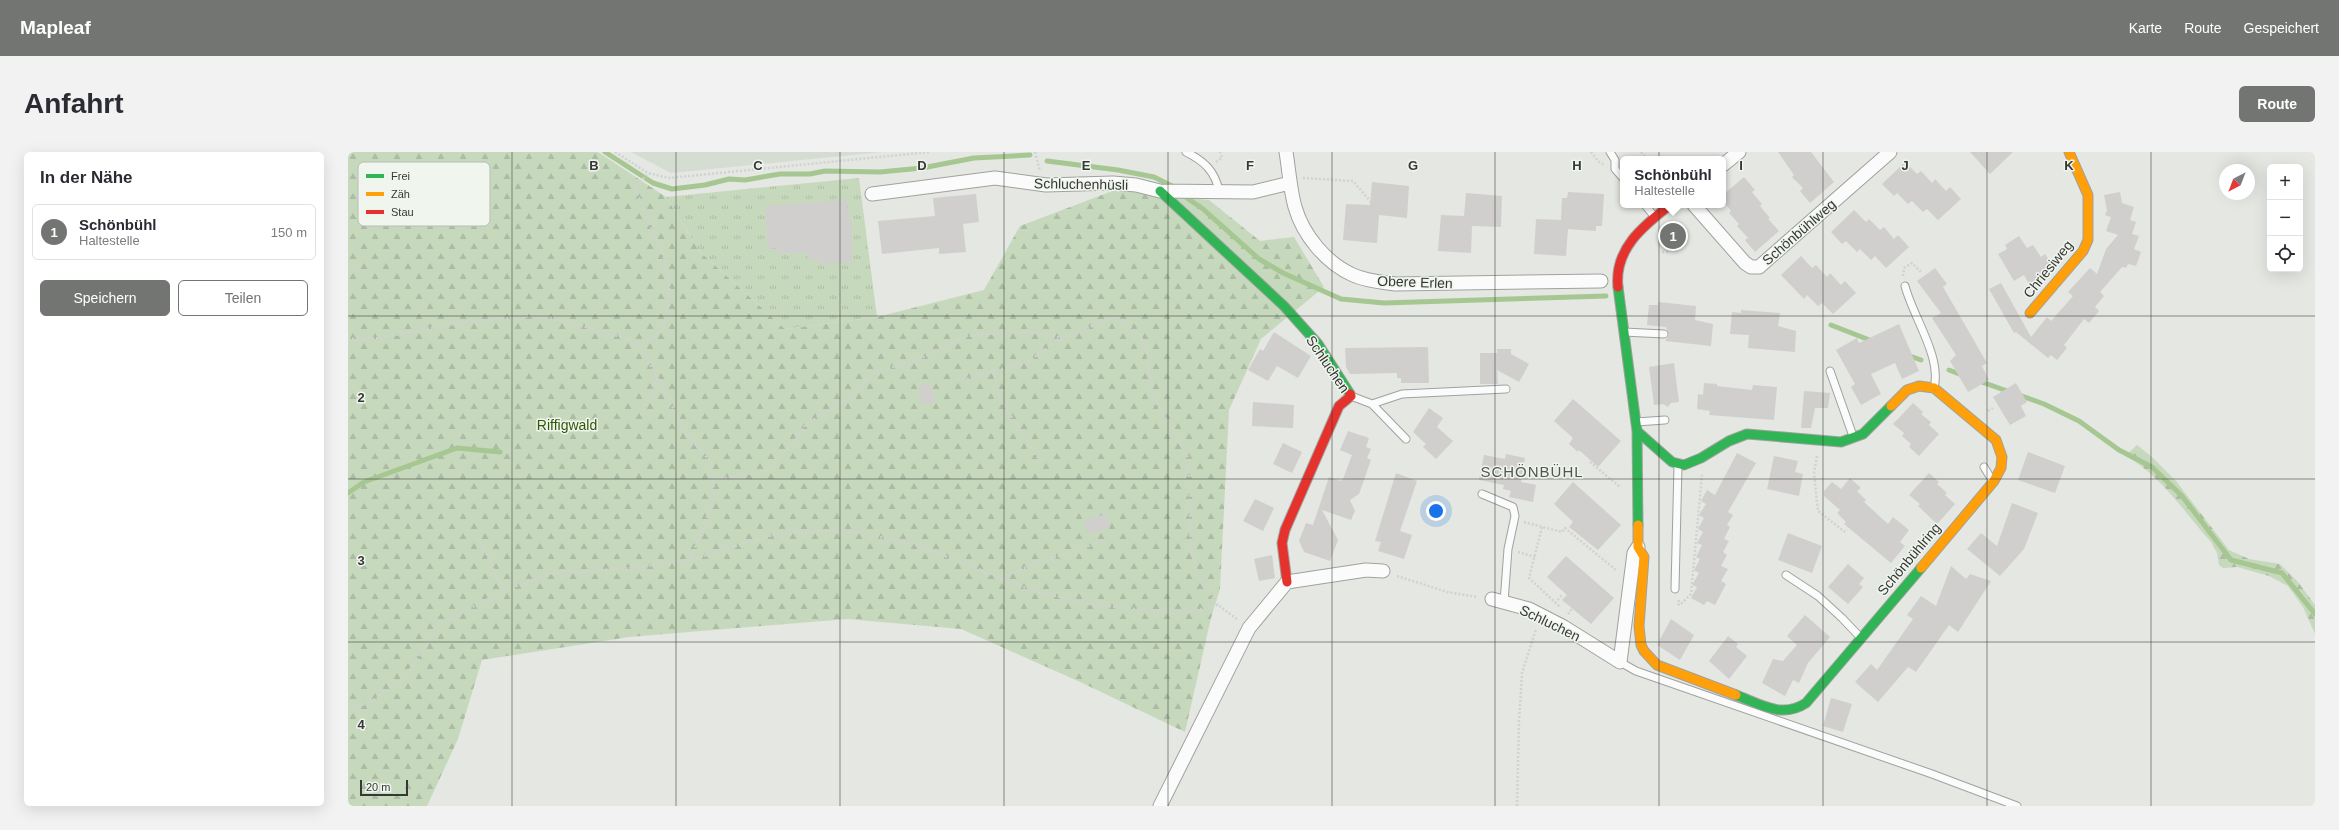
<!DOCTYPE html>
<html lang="de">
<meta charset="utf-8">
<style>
:root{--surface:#fff;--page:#f2f2f3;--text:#2b2b33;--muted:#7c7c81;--line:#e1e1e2;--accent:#737572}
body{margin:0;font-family:Arial,sans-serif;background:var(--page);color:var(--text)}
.controls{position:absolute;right:12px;top:12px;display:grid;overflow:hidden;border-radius:6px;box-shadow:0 4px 16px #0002}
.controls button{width:36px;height:36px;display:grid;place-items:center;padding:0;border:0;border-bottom:1px solid var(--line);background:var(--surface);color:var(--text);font:20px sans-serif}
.compass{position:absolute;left:1871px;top:12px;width:36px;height:36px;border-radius:50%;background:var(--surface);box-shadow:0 4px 16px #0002;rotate:222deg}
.scale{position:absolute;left:12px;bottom:10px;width:48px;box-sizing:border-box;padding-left:4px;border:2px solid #363835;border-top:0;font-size:11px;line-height:14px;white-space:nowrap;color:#363835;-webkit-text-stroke:3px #f0f5ee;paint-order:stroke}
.you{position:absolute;left:1088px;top:359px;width:14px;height:14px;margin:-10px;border:3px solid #fff;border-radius:50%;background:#1a73e8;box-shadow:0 0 0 6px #1a73e833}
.badge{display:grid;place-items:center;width:26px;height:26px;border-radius:50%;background:var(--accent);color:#fff;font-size:13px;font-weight:700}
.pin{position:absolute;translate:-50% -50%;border:2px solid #fff;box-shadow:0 1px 4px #0006}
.popup{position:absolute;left:1272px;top:4px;width:106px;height:52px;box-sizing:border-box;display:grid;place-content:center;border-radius:6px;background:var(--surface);filter:drop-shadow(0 1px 3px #0005);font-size:13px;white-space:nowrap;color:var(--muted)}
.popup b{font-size:15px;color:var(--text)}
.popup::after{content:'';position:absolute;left:50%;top:100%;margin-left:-8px;border:8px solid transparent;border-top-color:var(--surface)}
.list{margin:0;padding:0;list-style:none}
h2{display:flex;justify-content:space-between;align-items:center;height:52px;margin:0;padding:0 16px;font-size:17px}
h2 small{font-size:13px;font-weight:400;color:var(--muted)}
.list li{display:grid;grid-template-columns:26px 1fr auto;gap:12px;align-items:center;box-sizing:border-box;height:56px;margin:0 8px 8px;padding:0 8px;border:1px solid var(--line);border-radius:6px}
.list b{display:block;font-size:15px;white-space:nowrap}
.list p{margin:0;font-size:13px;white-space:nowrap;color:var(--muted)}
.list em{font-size:13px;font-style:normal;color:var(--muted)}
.actions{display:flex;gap:8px;padding:12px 16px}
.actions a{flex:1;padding:9px 0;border:1px solid var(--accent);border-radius:6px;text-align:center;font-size:14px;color:var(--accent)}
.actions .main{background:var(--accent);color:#fff}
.icon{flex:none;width:22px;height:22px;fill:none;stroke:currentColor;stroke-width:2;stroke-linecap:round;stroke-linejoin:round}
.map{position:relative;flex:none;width:1967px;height:654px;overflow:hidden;border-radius:6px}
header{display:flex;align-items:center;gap:24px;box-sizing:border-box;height:56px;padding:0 20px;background:var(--accent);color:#fff}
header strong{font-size:19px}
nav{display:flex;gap:22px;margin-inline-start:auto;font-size:14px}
.intro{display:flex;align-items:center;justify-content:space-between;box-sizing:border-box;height:96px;padding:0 24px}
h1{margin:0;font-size:28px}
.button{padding:10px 18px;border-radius:6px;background:var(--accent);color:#fff;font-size:14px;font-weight:700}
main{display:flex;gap:24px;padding:0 24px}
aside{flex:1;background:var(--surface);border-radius:6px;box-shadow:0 4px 16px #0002}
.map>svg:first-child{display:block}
.built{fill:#d5dcd2}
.grass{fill:url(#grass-tufts)}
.forest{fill:url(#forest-firs)}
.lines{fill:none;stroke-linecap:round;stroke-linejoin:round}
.stream{stroke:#a6c791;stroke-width:5}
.building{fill:#d0cfce}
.lane-casing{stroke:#a0a29e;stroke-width:9}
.street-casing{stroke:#a0a29e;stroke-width:15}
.fast-casing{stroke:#a0a29e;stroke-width:11}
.slow-casing{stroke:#a0a29e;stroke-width:11}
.jam-casing{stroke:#a0a29e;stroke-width:11}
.path{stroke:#d1d2d1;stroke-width:2.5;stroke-dasharray:2 2;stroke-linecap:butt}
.lane{stroke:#fbfbfb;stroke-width:7}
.street{stroke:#fbfbfb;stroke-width:13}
.fast{stroke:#30b455;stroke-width:9}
.slow{stroke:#ff9f0a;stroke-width:9}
.jam{stroke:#e5322d;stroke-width:9}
.grid{fill:none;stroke:#363835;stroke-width:1;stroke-opacity:0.55}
.labels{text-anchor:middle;stroke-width:3;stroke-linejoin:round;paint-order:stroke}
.street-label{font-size:14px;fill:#363835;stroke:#f0f5ee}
.park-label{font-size:14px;fill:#2e5706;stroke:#f0f5ee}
.neighbourhood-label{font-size:15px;letter-spacing:1px;fill:#535751;stroke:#f0f5ee}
.key{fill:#f0f5ee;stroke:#b8bcb6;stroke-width:1}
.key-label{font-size:11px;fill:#363835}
.grid-label{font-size:13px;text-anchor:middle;font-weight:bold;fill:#363835;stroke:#f0f5ee;stroke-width:3;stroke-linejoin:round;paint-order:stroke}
</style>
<header>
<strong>Mapleaf</strong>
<nav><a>Karte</a><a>Route</a><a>Gespeichert</a></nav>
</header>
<div class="intro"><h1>Anfahrt</h1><a class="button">Route</a></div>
<main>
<aside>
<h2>In der Nähe<small></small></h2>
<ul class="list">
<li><span class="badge">1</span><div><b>Schönbühl</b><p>Haltestelle</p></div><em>150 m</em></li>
</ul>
<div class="actions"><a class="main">Speichern</a><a>Teilen</a></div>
</aside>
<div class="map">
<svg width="1967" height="654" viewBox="0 0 1967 654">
<defs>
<pattern id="grass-tufts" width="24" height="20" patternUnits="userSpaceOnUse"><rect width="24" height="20" fill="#c7d9bd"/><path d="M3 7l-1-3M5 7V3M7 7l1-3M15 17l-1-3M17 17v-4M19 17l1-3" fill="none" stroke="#acbba3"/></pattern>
<pattern id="forest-firs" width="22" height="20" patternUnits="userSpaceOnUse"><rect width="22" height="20" fill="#c7d9bd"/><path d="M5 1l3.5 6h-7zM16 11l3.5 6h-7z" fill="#acbba3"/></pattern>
</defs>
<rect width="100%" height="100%" fill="#e4e7e2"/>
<path class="built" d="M283,0H534L323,21Z"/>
<path class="grass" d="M511,26L529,165L437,177L352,100L318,45Z"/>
<path class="forest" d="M0,0H250L318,45L352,100L437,177L529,165L636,138L672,74L767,38L861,48L912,89L946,85L976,135L913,187L881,258L872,437L863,466L837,580L730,529L613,477L499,467L281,485L134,508L110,587L79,654H0Z
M1789,293L1804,305L1828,329L1881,398L1901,407L1932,412L1950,430L1967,453V482L1955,455L1940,434L1921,424L1889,415L1875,416L1871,413L1869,401L1864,391C1837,362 1813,322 1777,304Z"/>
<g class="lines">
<path class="stream" d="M257,0L305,31L324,37L357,33L381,27L397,28L432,22H462L477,19L532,20L574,16L626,6L682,3
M699,9L770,18L806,25L824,34
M839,46L855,57L911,107L935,121L993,147L1036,151L1258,144
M1483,173L1524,189
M1559,203L1573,208
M1601,218L1614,223
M1631,229L1662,240
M1671,243L1696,252L1731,269L1771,298L1804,315L1834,344L1883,408L1934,421L1967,462
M0,341L16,330L109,296L152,300"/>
</g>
<path class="building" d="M1430,0H1463L1486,30L1462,51L1452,39L1455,36L1444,25L1446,23Z
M1622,0H1665L1642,22Z
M1557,10L1569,22L1573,19L1584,31L1587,27L1598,39L1602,35L1613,47L1590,68L1579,57L1575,60L1564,49L1560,52L1549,41L1546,44L1534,32Z
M1396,25L1407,38L1404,40L1414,52L1412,54L1422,66L1420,67L1431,79L1407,100L1397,88L1400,86L1389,74L1391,72L1381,61L1383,59L1375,49V43Z
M1024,30L1061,34L1059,66L1031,63L1029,91L995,88L998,52L1022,53Z
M1220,40L1256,42L1254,74H1248V79L1220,77L1218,104L1186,102L1188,67L1213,68L1214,46H1219Z
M1772,40L1774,51L1786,55L1782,68L1788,70L1784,82L1791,84L1786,97L1793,100L1788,114L1780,112L1778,116L1774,115L1752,140L1756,144L1747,155L1751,159L1741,171L1736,167L1716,193L1719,196L1709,208L1703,203L1700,206L1668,180L1666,181L1641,137L1653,131L1683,185L1699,165L1703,169L1725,144L1720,140L1742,116L1749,122L1758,97L1770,83L1758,79L1763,65L1757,63L1759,58L1756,43Z
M1118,41L1154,44L1153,75L1124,74L1123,101L1090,99L1093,63L1116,64Z
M628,42L631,70L615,72L618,100L591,102V96L534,102L530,69L587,64L585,46Z
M499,48L500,61H502L505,110L471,112V107H459L458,100L429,102V96L420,97L417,54Z
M1506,58L1518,70L1521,67L1532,78L1536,75L1546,87L1550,83L1561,95L1538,116L1527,104L1523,108L1512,97L1509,100L1498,89L1494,92L1483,80Z
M1671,84L1679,96L1685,93L1693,105L1697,102L1706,116L1696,128L1683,136L1676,123L1666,129L1650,102L1659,97L1657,93Z
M1453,104L1464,116L1468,113L1479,125L1482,121L1493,133L1497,129L1508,141L1485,162L1474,151L1470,154L1459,143L1456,147L1433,123Z
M1587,116L1599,132L1595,135L1639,211L1634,214L1641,228L1620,240L1602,209L1608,203L1584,166L1593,161L1569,129Z
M1310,150L1348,154L1347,168L1365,172L1363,194L1317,189L1321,183L1318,175L1299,173L1301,153H1310Z
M1393,158L1432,161L1430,174L1448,179L1447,200L1400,196L1401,183L1382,182L1384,160L1393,161Z
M1551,172L1571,219L1554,227L1547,211L1523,222L1533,242L1513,253L1503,235L1507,232L1488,198L1509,186L1511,191Z
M926,180L963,204L950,226L929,214L920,229L900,218L912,197L915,199Z
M1080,195L1081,231H1053V226H1049V221L1002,222L998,215L997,196Z
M1149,197H1163V202L1181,212L1171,230L1149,218L1150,232H1132V201H1149Z
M1326,211L1331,250L1323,251L1320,255L1315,252L1306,253L1301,215Z
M582,231L587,250L575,253L570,234Z
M1356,231L1369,232V234L1404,238L1405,233L1429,235L1426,268L1361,263L1362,259L1349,257L1350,242L1355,243Z
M1668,231L1679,250L1673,254L1678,264L1662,273L1645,245Z
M1456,239L1482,241L1480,256H1467L1463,276H1453Z
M1225,247L1273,289L1250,315L1231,298L1230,300L1221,292L1225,286L1206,269Z
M905,250L946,253L945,276L904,274Z
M1565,251L1575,260L1573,262L1583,270L1581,273L1591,282L1571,304L1561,295L1563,292L1554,284L1556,281L1545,272Z
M1081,256L1095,266L1089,275L1105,289L1088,307L1075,295L1078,292L1065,280Z
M1000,279L1021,286L1018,295L1023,297L1019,306L1023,308L1011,342L1002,348L1007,359L1003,368L974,358L990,388L982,409L956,400L951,389L958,371L965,373L981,325L993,329L995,327L1004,303L992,298Z
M935,291L954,300L944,321L925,312Z
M1680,300L1717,314L1707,341L1670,328Z
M1389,301L1408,311L1380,360L1385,363L1379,373L1382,375L1376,387L1381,389L1375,400L1379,403L1373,414L1380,417L1373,429L1378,432L1367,453L1359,449L1356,453L1343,446L1349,435L1344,433L1351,421L1346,418L1352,407L1348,405L1354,393L1349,391L1355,380L1350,377L1356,366L1351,363L1358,352L1353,349L1359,338L1367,343Z
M1158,302L1177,306L1173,330L1188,333L1185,350L1161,345L1163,339L1155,337L1156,333L1131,328L1136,303L1157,307Z
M1426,304L1450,309L1447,320L1455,322L1451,344L1419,337Z
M1048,321L1069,329L1052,379L1064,383L1056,407L1030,399L1033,390L1027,389Z
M1581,321L1591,330L1589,332L1599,341L1597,343L1607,352L1589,372L1570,354L1572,352L1561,343Z
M1502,326L1513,336L1509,339L1518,348L1516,350L1540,372L1545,365L1561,378L1552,390L1557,394L1543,411L1496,372L1498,370L1489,361L1492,358L1476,344V339L1484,330L1493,337Z
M1225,330L1273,373L1250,398L1221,375L1225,370L1206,352Z
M907,347L926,356L915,379L895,369Z
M1664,351L1690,361L1676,397L1652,424L1619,397L1633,381L1649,394Z
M758,362L762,376L740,382L736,368Z
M1440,381L1474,394L1464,421L1430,408Z
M924,403L927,426L911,429L906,407Z
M1218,404L1266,446L1243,472L1214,448L1219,443L1199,425Z
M1500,412L1516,426L1511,432L1515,435L1500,452L1480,435Z
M1603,414L1618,427L1622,422L1643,429L1610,480L1601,473L1568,520L1560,515L1530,550L1507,530L1523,512L1529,518L1565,467L1559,463L1573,444L1588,454Z
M1457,463L1482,485L1460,511L1451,531L1445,528L1437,544L1414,531L1425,507L1435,509L1449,493L1439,484Z
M1323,467L1346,483L1332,508L1309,493Z
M1380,484L1390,492L1388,495L1399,504L1381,527L1361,509Z
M1483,546L1504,552L1495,580L1475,574Z"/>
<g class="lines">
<defs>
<path id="lane" d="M838,0C856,9 867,19 871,39
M1262,0L1267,8V17L1275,26
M1297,53L1306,64
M1557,134C1565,165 1594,205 1586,236
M1276,180L1316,182
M1482,219L1505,284
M1003,244L1024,252L1058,287
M1024,252L1054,242L1158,237
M1288,270L1317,268
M1636,315L1644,328
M1134,342L1165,355L1167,364L1160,397L1156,450
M1438,423L1470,444L1494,466L1513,486
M1327,437L1330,313
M1272,510L1288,519L1584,622L1669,654"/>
<path id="street" d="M938,0C941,18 942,37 947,55C955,83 978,111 1005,123C1018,129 1033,130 1047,132L1253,129
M1375,13L1391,0
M524,42L647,26L698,33L765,31L788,33L812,39L905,40L942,31
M1346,53L1397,111L1403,115H1411L1542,0
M1144,447L1181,457L1216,475L1272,510L1286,401L1290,395
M812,654L901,476L939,430L1018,418L1035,419"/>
<path id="fast" d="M812,39L936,154L970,192L1002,242
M1270,135L1289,279L1290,373
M1289,279L1324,310L1336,313L1353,306L1381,289L1399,282L1493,290L1515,282L1543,254
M1388,543C1412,552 1434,567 1458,551L1573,416"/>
<path id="slow" d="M1682,161L1735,99L1740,88V43L1721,0
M1543,254L1559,238L1571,234L1586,236L1648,288L1654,305L1653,316L1646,329L1573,416
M1290,373V395L1296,405L1291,474L1293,493L1296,499L1309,513L1388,543"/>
<path id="jam" d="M1270,135C1266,97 1295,74 1322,53
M939,430L934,391L937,378L991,254L1003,244L1002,242"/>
</defs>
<use href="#lane" class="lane-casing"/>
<use href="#street" class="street-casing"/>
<use href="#fast" class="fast-casing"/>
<use href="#slow" class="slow-casing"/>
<use href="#jam" class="jam-casing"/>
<path class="path" d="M267,0L300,21L321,26L581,0
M687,0L692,19
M1243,0L1252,11L1257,13
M1293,0L1299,7
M868,10L874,6L872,0
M955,26L1005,29L1023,50
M1314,100H1322
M0,113L15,121
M1555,124L1556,116L1564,111L1574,121
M0,187L32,186L110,171L193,163L278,186L293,197L309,225
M287,192L305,186L315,176L322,141L317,108L287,36L300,21
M646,220L651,245L693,311
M611,229L679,210L714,186L736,178L752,169L771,166L793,185L799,199L803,236L809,252L841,307L842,383L848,423L870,453
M295,257L309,225L340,285L363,310L367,345L342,408
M1640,259L1645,256
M1469,304L1466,321L1470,359L1497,380
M1242,310L1272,335
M365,328L417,319L445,291L457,273L499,247L526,221L578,204L618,184L678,179L714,186
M1176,370L1214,380L1217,376L1269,419
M1194,375L1181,426L1212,455
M132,387L155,439
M1170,400L1187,405
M1049,424L1099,440L1130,445
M654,426L673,417L759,388
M1331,448L1330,452L1332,453L1343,442L1354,323
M1207,451L1214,443
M1220,462L1225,456
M0,560L29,546L58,524L90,473L155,439L203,421L285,416L342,408L428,382L500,378L569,393L686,439L742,452L831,462L870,453L890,468
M1169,654L1171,570L1174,521L1188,477"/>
<use href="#lane" class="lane"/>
<use href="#street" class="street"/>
<use href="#fast" class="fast"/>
<use href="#slow" class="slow"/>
<use href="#jam" class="jam"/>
</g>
<path class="grid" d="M164,0V654M328,0V654M492,0V654M656,0V654M820,0V654M984,0V654M1147,0V654M1311,0V654M1475,0V654M1639,0V654M1803,0V654M0,164H1967M0,327H1967M0,490H1967"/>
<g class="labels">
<g class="street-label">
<text transform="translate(733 32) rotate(1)" y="5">Schluchenhüsli</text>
<text transform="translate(1451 80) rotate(-41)" y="5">Schönbühlweg</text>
<text transform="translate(1700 117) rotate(-51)" y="5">Chriesiweg</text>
<text transform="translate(1067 130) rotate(2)" y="5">Obere Erlen</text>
<text transform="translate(980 212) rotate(56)" y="5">Schluchen</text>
<text transform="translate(1561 407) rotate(-50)" y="5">Schönbühlring</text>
<text transform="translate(1202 471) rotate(26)" y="5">Schluchen</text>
</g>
<g class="park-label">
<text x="219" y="278">Riffigwald</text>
</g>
<g class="neighbourhood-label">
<text x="1184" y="325">SCHÖNBÜHL</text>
</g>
</g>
<rect x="10" y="10" width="132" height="64" rx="6" class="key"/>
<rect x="18" y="22" width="18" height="4" fill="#30b455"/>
<rect x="18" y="40" width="18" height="4" fill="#ff9f0a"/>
<rect x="18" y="58" width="18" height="4" fill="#e5322d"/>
<g class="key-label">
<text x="43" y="28">Frei</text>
<text x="43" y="46">Zäh</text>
<text x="43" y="64">Stau</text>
</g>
<g class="grid-label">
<text x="246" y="18">B</text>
<text x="410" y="18">C</text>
<text x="574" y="18">D</text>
<text x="738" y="18">E</text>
<text x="902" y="18">F</text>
<text x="1065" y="18">G</text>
<text x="1229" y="18">H</text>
<text x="1393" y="18">I</text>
<text x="1557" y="18">J</text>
<text x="1721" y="18">K</text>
<text x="13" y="250">2</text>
<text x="13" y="413">3</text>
<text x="13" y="577">4</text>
</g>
</svg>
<div class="controls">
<button>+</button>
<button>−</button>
<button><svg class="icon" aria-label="locate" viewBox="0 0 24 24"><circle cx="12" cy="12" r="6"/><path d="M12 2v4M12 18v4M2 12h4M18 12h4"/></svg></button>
</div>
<svg class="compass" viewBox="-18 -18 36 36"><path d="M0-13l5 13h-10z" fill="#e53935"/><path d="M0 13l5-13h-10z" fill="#7c7c81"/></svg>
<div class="scale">20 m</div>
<div class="you"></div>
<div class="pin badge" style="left:1325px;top:84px">1</div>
<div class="popup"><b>Schönbühl</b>Haltestelle</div>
</div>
</main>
